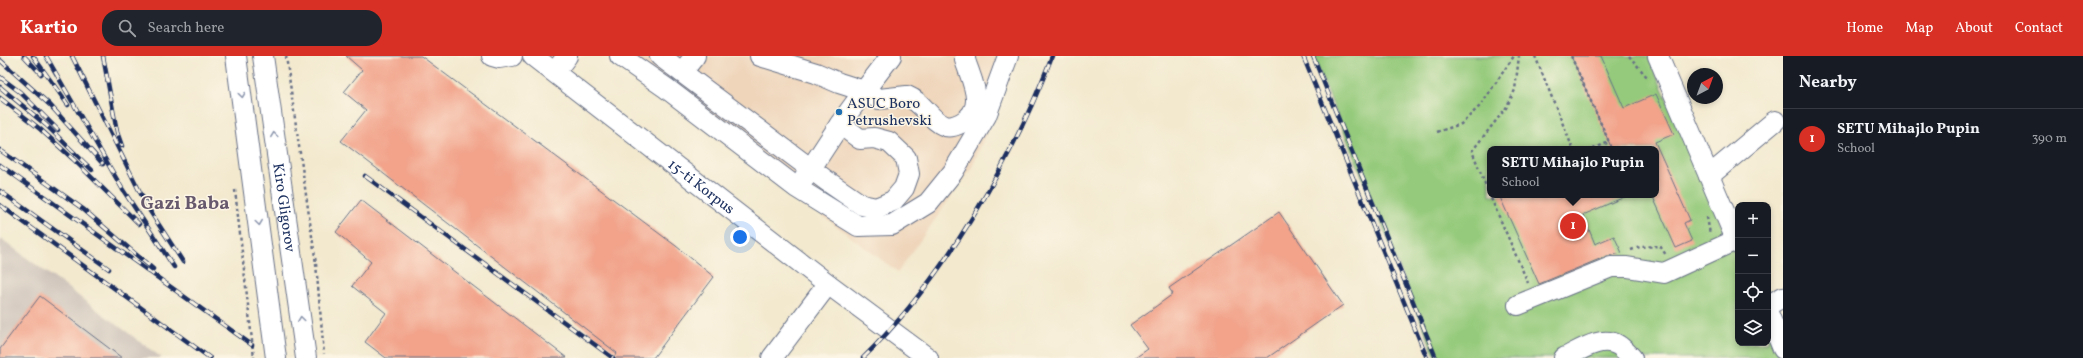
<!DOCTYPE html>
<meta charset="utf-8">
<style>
:root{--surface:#171b24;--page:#20242c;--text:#f1f3f6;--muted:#9ea1a6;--line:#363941;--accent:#d93025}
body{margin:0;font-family:Vollkorn,serif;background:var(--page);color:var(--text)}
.controls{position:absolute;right:12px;bottom:12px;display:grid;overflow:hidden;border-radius:8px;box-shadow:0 2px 6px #0003}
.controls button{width:36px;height:36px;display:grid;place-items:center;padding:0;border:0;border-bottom:1px solid var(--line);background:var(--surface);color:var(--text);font:20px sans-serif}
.compass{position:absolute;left:1687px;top:12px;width:36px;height:36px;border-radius:50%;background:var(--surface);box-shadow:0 2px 6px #0003;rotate:41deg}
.you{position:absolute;left:740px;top:181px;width:14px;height:14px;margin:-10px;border:3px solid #fff;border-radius:50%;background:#1a73e8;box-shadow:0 0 0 6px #1a73e833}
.badge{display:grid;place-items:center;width:26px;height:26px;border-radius:50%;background:var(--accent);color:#fff;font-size:13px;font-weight:700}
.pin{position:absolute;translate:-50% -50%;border:2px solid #fff;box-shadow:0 1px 4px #0006}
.popup{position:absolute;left:1487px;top:90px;width:172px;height:52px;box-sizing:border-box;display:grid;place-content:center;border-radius:8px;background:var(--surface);filter:drop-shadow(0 1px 3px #0005);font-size:13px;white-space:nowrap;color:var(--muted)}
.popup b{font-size:15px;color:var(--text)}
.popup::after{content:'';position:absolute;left:50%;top:100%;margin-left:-8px;border:8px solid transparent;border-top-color:var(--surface)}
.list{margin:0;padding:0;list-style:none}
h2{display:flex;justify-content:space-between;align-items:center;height:52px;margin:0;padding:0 16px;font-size:17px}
h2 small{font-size:13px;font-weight:400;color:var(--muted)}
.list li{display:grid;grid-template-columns:26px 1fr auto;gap:12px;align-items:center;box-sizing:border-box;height:60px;padding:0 16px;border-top:1px solid var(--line)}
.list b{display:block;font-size:15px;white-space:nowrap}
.list p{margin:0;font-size:13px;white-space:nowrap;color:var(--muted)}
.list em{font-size:13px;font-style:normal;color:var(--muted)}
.icon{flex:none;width:22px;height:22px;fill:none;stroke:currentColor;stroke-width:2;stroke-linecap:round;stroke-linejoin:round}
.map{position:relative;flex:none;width:1783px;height:302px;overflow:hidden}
header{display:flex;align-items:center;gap:24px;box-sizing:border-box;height:56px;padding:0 20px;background:var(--accent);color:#fff}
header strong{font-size:19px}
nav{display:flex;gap:22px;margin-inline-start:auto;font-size:14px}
.search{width:280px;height:36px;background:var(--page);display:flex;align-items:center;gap:10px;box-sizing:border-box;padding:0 14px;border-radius:16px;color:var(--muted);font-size:15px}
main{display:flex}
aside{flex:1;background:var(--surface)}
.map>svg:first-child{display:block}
.built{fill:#efd6bb}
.industrial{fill:#cdc2b9}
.green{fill:#95ca7b;stroke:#587c6c;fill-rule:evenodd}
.building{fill:#f2a38a}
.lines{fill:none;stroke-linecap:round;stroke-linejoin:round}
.minor-casing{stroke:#677086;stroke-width:22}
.path{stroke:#677086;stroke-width:2.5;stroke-dasharray:3 3;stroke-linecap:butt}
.minor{stroke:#fff;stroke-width:20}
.rail-casing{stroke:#1b2f5e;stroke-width:4.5}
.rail{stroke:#fcf5e5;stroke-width:3;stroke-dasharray:9;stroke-linecap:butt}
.oneway{stroke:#8d97ae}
.poi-dot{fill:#1f6fb2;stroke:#fcf5e5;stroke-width:1.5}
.labels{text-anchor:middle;stroke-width:3;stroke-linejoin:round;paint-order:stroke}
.poi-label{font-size:15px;fill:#1b2f5e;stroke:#fcf5e5;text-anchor:start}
.street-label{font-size:15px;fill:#1b2f5e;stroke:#fcf5e5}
.district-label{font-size:19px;font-weight:bold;fill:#66586d;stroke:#fcf5e5}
</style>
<header>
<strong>Kartio</strong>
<div class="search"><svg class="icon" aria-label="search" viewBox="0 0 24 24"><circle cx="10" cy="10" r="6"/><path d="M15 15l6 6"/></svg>Search here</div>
<nav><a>Home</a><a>Map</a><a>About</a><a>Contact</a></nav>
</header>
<main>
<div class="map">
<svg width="1783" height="302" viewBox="0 0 1783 302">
<rect width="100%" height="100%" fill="#fcf5e5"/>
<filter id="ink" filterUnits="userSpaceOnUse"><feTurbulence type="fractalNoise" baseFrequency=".025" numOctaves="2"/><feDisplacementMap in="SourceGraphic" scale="8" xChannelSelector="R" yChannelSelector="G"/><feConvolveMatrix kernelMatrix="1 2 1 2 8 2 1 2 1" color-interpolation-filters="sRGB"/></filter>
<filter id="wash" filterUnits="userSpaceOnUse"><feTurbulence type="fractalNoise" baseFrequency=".012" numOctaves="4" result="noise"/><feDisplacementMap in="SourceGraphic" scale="16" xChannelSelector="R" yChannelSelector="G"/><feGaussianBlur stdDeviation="0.9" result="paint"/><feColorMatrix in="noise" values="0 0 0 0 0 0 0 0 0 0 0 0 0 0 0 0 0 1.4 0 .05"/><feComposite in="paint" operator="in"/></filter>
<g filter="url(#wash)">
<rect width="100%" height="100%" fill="#f3e9cf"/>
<path class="built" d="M607,0H1018L972,111L898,216Z"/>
<path class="industrial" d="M0,182L162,302H0Z"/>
<path class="green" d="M1313,0H1648L1738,205V287H1768V274L1781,302H1436ZM1490,93H1656V139H1490Z"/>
<g id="blocks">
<path class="building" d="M346,0H421L676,190L714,221L653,302H613L617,297L341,85L366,54L344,36L362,14Z
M1571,0H1601L1624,52L1656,38L1674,78L1655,86L1690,164L1684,167L1692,185L1676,192L1652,139H1656V93H1612Z
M1499,139H1629L1583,159L1595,188L1614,180L1622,197L1607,200L1539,228Z
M361,144L567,302H386L365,286L386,257L352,230L371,206L336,176Z
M1279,156L1343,249L1267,302H1135L1148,293L1130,269L1173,238L1169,232Z
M40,240L122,302H0V293Z"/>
</g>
</g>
<g filter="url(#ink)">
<use href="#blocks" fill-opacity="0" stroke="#677086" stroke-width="1"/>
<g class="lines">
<defs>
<g id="minor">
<path d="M236,0L276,302"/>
<path id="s1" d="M263,0L306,302"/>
<path d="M492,0L499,2L512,0"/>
<path id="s2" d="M533,0L828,228L928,302"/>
<path d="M620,0L666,32L797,132L858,170L892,169L928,147L953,116L986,60L1008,0"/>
<path d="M660,0L827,125L862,149L876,152L893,145L904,132L909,118L906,102L889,86L874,82L860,83L840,68L864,35L879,43L907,40C924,47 929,63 943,69C948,72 955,70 961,67C988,53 972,26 965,4V0"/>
<path d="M760,0L816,17L839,27L864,35L891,0"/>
<path d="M1658,0L1738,188"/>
<path d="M555,16L567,0"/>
<path d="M682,16L695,0"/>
<path d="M1709,120L1775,65"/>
<path d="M804,123L840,68"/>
<path d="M1518,249L1611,211H1627L1664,217L1736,184"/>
<path d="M1768,249L1783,241"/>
<path d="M1768,257L1783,293"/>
<path d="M772,302L828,228"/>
<path d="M1564,302C1579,295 1601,279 1618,289C1623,292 1628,298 1632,302"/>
</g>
</defs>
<use href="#minor" class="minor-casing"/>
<path class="path" d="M286,0L316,208L324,298
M1535,0L1573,93
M1571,0L1609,86L1593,93
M1629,0L1647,21
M1437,76L1461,68L1480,50L1514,0
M235,134L254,302
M1493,139L1490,140L1528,227
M1490,140L1472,95L1506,52L1515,34L1519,0
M1707,161L1710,178
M1631,194L1640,191L1660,190L1666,199"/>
<use href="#minor" class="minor"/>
<defs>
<path id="rail" d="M24,0L41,18
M33,0L68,49
M46,0L123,134L174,211
M72,0L148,152L183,206
M103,0L117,76L122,90
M1303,0L1427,302
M1313,0L1436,302
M0,4L50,49L103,108
M0,21L20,36L58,74
M0,31L46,69L92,114
M0,42L40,73L73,103L139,168
M0,94L83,153L153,213
M0,109L252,289
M365,120L613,302
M0,135L109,213
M0,149L210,302
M863,302C944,223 1012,105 1052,0"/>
</defs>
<use href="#rail" class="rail-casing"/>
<use href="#rail" class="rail"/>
</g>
<defs><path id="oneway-chevron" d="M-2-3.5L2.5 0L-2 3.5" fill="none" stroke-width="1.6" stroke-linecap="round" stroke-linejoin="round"/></defs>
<g class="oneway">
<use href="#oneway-chevron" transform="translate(242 39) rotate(82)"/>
<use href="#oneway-chevron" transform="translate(274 79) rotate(-98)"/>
<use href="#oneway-chevron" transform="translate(259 167) rotate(82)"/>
<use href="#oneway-chevron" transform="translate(301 263) rotate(-98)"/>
</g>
</g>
<circle class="poi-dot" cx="839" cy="56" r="4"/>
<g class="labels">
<g class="poi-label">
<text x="847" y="52">ASUC Boro<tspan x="847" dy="17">Petrushevski</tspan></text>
</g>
<g class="street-label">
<text dy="5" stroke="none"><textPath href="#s2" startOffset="213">15-ti Korpus</textPath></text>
<text dy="5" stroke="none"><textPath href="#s1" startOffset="153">Kiro Gligorov</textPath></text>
</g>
<g class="district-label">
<text x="185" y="153">Gazi Baba</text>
</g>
</g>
</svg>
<div class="controls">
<button>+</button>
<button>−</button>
<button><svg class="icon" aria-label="locate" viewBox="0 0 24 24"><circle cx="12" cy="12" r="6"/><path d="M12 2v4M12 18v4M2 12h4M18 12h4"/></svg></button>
<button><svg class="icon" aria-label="layers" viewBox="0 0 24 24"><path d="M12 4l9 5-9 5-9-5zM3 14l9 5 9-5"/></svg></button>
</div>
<svg class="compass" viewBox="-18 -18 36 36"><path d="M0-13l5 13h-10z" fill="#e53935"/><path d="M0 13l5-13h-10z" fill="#9ea1a6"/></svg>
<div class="you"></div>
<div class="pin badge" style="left:1573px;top:170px">1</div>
<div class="popup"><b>SETU Mihajlo Pupin</b>School</div>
</div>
<aside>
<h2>Nearby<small></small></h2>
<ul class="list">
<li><span class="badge">1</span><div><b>SETU Mihajlo Pupin</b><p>School</p></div><em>390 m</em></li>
</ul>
</aside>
</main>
